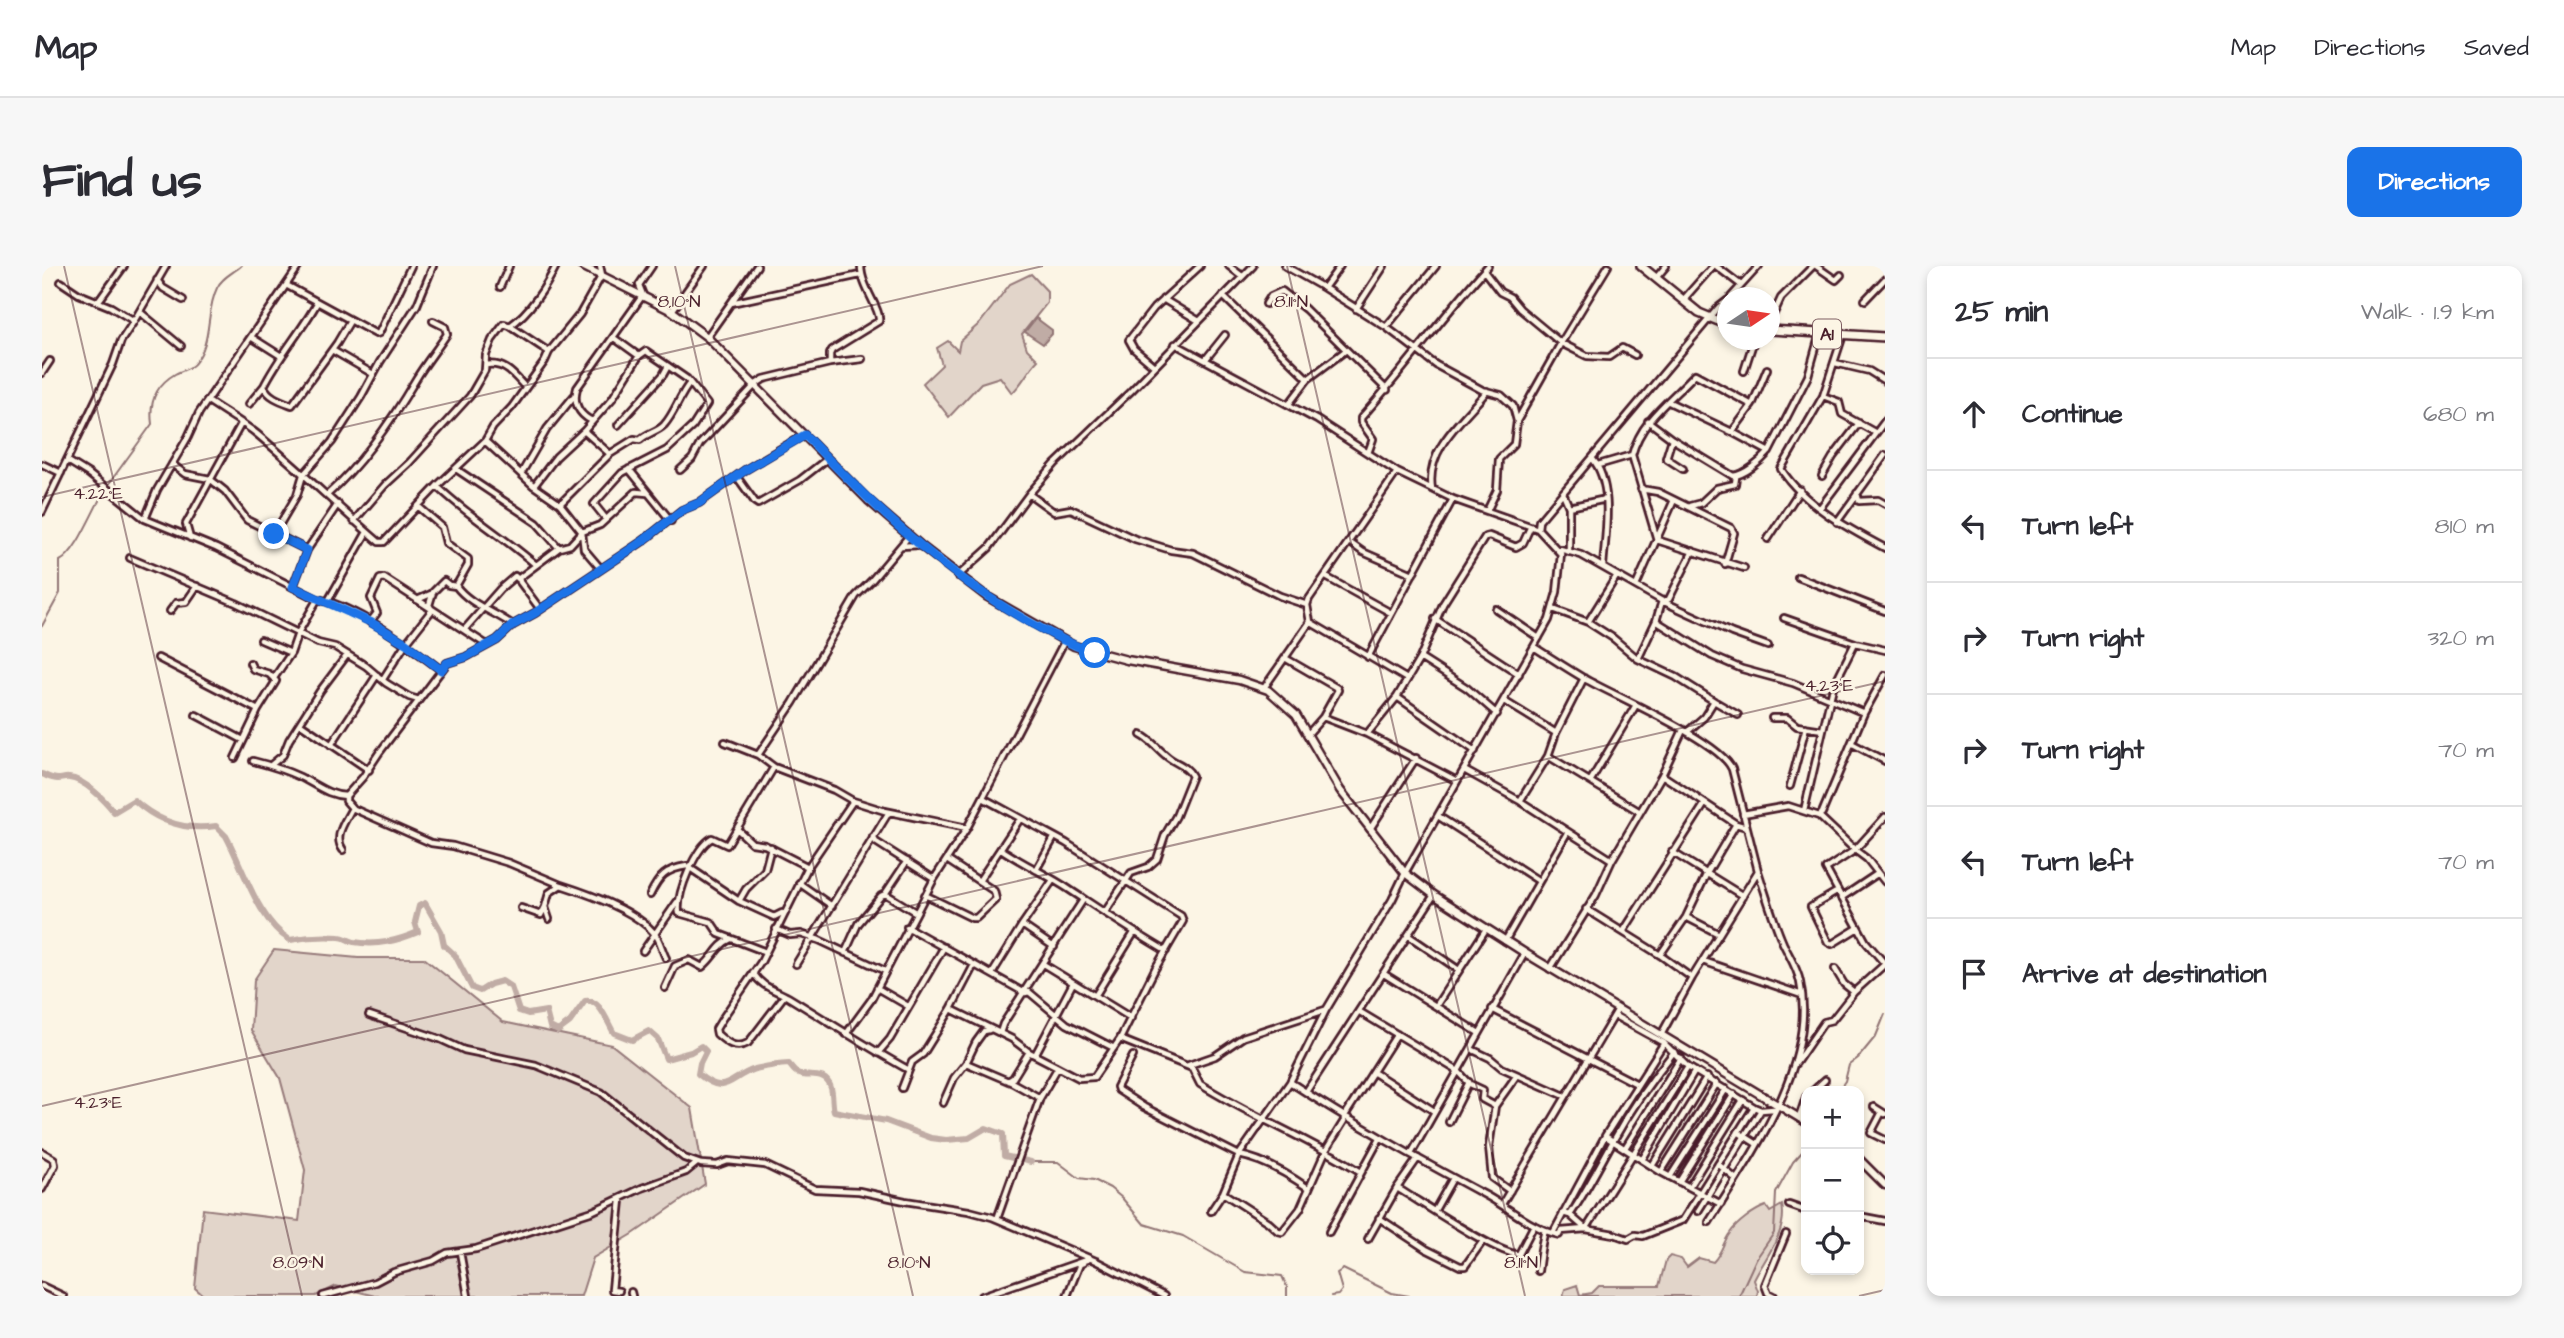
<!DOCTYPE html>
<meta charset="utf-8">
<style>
:root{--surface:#fff;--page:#f7f7f7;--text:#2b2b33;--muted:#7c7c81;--line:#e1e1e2;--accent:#1a73e8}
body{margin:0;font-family:"Architects Daughter",sans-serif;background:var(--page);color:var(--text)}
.controls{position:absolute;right:21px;bottom:21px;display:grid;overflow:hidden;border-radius:14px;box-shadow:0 4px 10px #0003}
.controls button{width:63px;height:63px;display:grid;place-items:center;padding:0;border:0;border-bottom:2px solid var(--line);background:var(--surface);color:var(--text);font:35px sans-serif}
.compass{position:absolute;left:1675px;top:21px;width:63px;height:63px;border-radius:50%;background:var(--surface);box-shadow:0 4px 10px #0003;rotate:77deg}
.stop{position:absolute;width:21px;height:21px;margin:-16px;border:5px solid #1a73e8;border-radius:50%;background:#fff}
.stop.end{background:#1a73e8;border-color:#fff;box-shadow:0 2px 7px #0008}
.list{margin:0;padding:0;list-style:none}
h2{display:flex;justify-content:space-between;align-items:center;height:91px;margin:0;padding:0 28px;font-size:30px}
h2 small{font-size:23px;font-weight:400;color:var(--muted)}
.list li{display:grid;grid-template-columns:46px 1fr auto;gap:21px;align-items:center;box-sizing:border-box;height:112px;padding:0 28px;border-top:2px solid var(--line)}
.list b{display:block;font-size:26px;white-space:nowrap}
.list em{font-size:23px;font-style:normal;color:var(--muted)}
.icon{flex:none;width:38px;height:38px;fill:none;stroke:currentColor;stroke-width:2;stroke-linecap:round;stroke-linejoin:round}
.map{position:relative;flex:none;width:1843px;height:1030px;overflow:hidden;border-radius:14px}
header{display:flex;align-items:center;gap:42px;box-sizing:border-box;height:98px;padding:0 35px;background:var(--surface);border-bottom:2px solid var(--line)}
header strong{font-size:33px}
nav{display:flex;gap:38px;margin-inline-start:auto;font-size:24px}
.intro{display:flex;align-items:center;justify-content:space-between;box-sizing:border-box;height:168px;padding:0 42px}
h1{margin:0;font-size:49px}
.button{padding:18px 32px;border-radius:14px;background:var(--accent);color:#fff;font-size:24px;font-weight:700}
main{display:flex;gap:42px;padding:0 42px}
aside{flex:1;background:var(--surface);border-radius:14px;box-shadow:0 4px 10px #0003}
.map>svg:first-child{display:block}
.green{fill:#e2d5ca;stroke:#967a7a;stroke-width:2}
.water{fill:#c0aca5;stroke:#917474;stroke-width:2}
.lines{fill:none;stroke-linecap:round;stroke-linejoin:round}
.stream{stroke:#917474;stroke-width:2}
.river{stroke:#c0aca5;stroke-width:6}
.minor-casing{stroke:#4a1f2b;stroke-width:10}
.major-casing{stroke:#4a1f2b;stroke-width:11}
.highway-casing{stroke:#4a1f2b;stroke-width:12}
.minor{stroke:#fcf5e5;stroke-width:4.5}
.major{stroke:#fcf5e5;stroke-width:6}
.highway{stroke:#fcf5e5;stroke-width:7}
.route{stroke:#1a73e8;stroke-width:9}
.ticks{fill:none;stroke:#4a1f2b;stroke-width:2;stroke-opacity:0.45}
.labels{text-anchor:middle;stroke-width:5;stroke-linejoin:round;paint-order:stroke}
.shield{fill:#fcf5e5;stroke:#7f5f63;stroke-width:2}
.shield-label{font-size:18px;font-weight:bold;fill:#4a1f2b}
.ticks-label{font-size:18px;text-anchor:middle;fill:#4a1f2b;stroke:#fcf5e5;stroke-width:5;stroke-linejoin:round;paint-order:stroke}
</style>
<header>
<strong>Map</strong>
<nav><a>Map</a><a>Directions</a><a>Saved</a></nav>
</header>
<div class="intro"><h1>Find us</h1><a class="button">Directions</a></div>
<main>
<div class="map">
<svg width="1843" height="1030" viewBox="0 0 1843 1030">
<rect width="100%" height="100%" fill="#fcf5e5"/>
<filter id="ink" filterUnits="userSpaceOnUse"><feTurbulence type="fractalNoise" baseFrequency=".0143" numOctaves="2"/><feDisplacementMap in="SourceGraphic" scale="14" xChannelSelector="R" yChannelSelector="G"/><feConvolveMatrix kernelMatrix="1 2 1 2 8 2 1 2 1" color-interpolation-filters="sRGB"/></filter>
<g filter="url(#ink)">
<path class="green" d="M989,8L1005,25V37L980,68L985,83L996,94C986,104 981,117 970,127L958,111L939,117L907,151L881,117L900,99L895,82L906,75L916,85L918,75L938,57L968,18Z
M232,684L316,692H382L461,756L570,779L650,842L663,918L591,968L551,992L539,1030H333L294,1020L274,1030H162L153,1022L161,943L257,955L263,904L238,812L209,764L212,714Z
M1740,939C1746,966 1723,991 1712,1014L1716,1025L1715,1030H1521L1523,1023L1535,1019L1538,1029L1550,1027L1557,1020H1617L1624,994L1628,990L1639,993L1645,1001L1657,992L1671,996C1680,987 1681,976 1688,967C1695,957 1712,944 1724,940L1728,946Z"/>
<path class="water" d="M994,52L1010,64V68L1001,78L983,66Z"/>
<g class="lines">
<path class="stream" d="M66,219L110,158C107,136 114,119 133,108C138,105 148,103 152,98C171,77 163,46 175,22C179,12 191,7 199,0
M0,360L18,327V295C35,287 51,243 63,224
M1796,825L1803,815L1807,799L1816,792L1834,770L1843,748
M989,896H1016L1037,912L1052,914L1068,922L1080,932L1102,958L1141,970L1203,1006L1240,1010L1245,1021V1030
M1289,1030L1296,1029L1300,1024L1295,1007L1301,1003L1350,1027L1367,1030
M1697,1030L1714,993L1732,967L1734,927L1751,896L1761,885L1764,876"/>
<path class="river" d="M0,508C5,510 10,513 16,513C20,513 24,511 27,512C42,513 63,534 72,546L92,534C115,555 143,565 174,560L184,570C202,603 216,655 248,674C264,671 281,670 297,671C303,671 307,675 312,676C335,680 355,675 376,666L373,656L377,640L383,637L399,665L402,679L413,689L430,722L438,725L449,718L460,715L469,721L477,745L486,748L504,745L508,761L516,765L528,756L543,735C558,732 565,756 572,767L590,774L607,765L616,773L624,793L649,786L659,780L664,785L658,797L656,808C685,832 687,811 713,803C721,801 739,798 747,798C751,803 754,808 760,809C770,811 784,806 789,822C791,829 790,838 792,845L844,855L889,872L904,874L927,872L944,862L961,868L962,890L989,896"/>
<defs>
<path id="minor" d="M1187,0L1200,10
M1243,0L1282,22L1344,61L1394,99L1440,124L1459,129L1471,140L1475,155
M1674,0L1699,19
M1774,0L1794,14L1799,9
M1442,5L1458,26L1468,31L1478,43L1519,77L1545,90L1567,91L1580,82L1593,89
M1614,12L1624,0
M115,14L121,22L141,34
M19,16L37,28L69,41L92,55L124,0
M246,20L334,68L337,67L369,0
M458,21L467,0
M1282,22L1298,0
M1181,30L1266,113
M1688,32L1717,0
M1121,33L1157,55
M1641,34L1671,0
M1823,34L1843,13
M56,36L82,0
M275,37C259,66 237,90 222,120C226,131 239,135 250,139L295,77L308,55
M689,37L818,9
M1224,38L1229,30L1240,25L1263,43L1345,124
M1314,43L1342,0
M630,45L662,0
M98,46L139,80
M1728,56L1739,32L1771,0
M468,60L507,86
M1344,61L1394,0
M1801,69L1781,130L1739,203C1762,239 1807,263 1843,282
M209,71L239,90
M665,71L715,0
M1133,78L1275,154L1355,206L1411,233L1496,263
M290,84L331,108
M1163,94L1183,69
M788,97L820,93
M1793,97L1827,105L1843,115
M444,99C463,96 472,109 483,121
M1112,100L1092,83L1087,74L1112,42L1158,0
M1702,105L1712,74
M0,107L8,95
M1781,130L1797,136L1800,148L1834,167
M166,135C182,146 200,156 215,168C257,203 296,241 337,276H342L395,220L443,175L451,161L470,141L503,95L507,86L538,48L560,9L558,0
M1627,136L1690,166L1710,139L1725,103
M207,138L222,120
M1247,138L1266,113L1303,85
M550,155C536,148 531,136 535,122L601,29L597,19L610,0
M1606,155L1630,173L1691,210C1703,209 1718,196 1727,186L1766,110L1778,67
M576,159L621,109L626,100
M542,165L568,188
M1690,166L1727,186
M1630,173L1624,192L1641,203
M443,175L492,220L518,238L540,266L542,283L559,303
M1326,187L1331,173L1319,156V152C1363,103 1401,49 1446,0
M1550,192C1573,220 1563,268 1561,301
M26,195L47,208L103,253L174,282L275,333C313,340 368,380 399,404
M0,198L19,207
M130,198L143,208L168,213L183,225L205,254L265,284
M1556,199L1590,189
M414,203L495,257L517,282
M587,203L629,255
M638,204L650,193L658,178L714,118L722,113L788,97V88L790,84L837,55C839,43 819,21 819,0
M479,208L505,163L532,130
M1780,210L1791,191L1817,157
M695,211L713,236L716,238L758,214L785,193
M395,220C426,250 462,271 494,299
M492,220L514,191L542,165L570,133L597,90
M1390,223C1383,183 1422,153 1445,125
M1599,223L1616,226L1689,262L1692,267L1683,298
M1521,227L1527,241V286
M1815,227L1817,235L1836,234L1843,238
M286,228C322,196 350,154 374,113C383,98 395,83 405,68L403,61L391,55
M987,228L1012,246L1029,243L1093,273L1129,284L1151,287L1238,330L1265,339
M518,238L568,188L592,173L598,174C605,167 615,166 622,159C633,147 637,130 648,117
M1648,240L1659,237L1675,222L1693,218L1694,211
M377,241L400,261L404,277L426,293V299L414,320C427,338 453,346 471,359
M1527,241L1564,233
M1778,242L1843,155
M1445,245L1455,224L1457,193L1472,178L1475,155L1519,77L1566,0
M0,246L71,98L79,75L92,55
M103,253L115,224L146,171L157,147L257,0
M564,253L552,238L580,207L625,184L651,160L665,138L645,113L604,85L597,90L572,72
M312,255L343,219L367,197L428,130L443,104L444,89L450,74L462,58L468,60C487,47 504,21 514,0
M1795,256L1843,189
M232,268L255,229L261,209L290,176L319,131L338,96L375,39L391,0
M867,270L830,314L814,330L751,437L716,489L732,501L792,524L811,535L843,545L925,562
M148,272L144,258L199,158
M1726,273L1758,224
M1307,276L1321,286L1371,308
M859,280L878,279
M1518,283L1539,289L1620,335L1614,355L1670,390L1700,403L1751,417L1822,447
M88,292L194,337L276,377L293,381L324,400L344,417L367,431L377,434
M1702,302L1615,274L1590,189C1599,154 1629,134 1653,108L1710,139
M916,310L947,282L987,228L1013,198L1088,126L1211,0
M1284,311L1349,347
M1756,311L1843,345
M1594,320L1632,234
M251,321L265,284L296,238
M375,334L391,327
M286,335L325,266
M1620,335L1690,367L1726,380
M1621,335L1627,333L1651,285
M498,343L478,316L477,312L517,282L528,279L540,266L558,259L594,226L605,227
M1454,343L1497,372
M1511,343L1546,356L1571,372L1596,393L1634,411L1672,435L1662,451L1645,466
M128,345L134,337L144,336L155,320
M1742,352L1813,377L1843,384
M1393,353L1477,408
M328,356L335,347L329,332L338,313L342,312L445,379
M1268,356L1365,413
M1546,356L1574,311
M422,364L458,323L473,310L476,313
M219,374L249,387
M1492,381C1509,392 1526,403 1543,413C1573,430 1678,475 1690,503L1716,605L1650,712L1619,769
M1326,391L1411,233
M116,392L216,444
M1243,392L1295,422L1296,424L1281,451L1266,468
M1378,392L1425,422L1455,448
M1596,393L1614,355
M232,412L249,387L256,367L275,334
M341,413L364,377L390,344L387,339L391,326L402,315L407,319L414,320
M1222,422L1268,356L1265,339L1267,333L1355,206
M1355,431L1433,485
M1462,435L1514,467
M1672,435L1696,449
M154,449L201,474
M1281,451L1325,468L1415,515
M1730,452H1745L1755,460L1781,464
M259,458L327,504
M1325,468L1355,431L1378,392L1401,338L1443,271L1447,270L1474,281L1481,277L1488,262
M683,476L716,489
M1811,478L1843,495
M289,479L335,409
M1506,490L1598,546
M193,492L216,444L234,415L227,408L211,403L208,397
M211,495C227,499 243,504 258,511C275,519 285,529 304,530
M229,499L241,489L247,474L278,425L305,389
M1422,504L1478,535L1570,594
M1620,509L1694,558L1704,561
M1549,514L1594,439
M1748,520L1764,461
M1478,535L1506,490L1514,467L1542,412
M1762,545L1791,421L1813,377
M1701,548L1746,540L1777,550L1780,547L1822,447L1843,409
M1396,550L1497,615
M1777,550L1813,584L1825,593L1843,616
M1843,551L1813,584L1784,603L1824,676L1843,698
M695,563L710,577L723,579L766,601
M1328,563L1374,492
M831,571L834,576L892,613
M959,583C981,598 1006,609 1028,624C1060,645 1091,666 1124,685
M301,584C291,570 303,556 310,542
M1630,586L1701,630
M994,604L1012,572
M1011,614L980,659L1012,681
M937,615L978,553
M757,617L790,640
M519,619C547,628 593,644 612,667C618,673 620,685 624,692
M1796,625L1769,641L1786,676L1790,678L1816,662
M843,628L865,595
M608,629C617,610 624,603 645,600L697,635L732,651L740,647
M883,629L930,652H934L954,633L952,625L905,594
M1799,632L1835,608
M697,635L704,623L723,604L729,581
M479,642L499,649L503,641
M1544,643L1618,689L1650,712
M1063,646L1089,607L1106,601L1115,593L1123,569L1134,550L1150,510C1145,500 1135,498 1127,492C1116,484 1111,475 1099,469
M1644,651L1677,668
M507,653L503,641L507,627L519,619L467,597L411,580L389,577L310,542L304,535V530L321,511L337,487L405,397L424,391L455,374L471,359L493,347L601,275L640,244L657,237L703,204L762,169
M865,661L983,727L987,726L1025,758L1072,782
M734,663L748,669L759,668L777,674L843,705
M1581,666L1662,539
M1367,670L1417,704
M1463,675L1525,567
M601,685L635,636
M724,686L677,668L669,656L637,647C634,628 653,582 670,572L685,579L732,501
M803,687L816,658L839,630L843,628L847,630L873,646
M1618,689L1644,651L1665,607L1694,558
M1661,695L1760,729
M754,698L847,546
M1001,698L1089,752
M1508,703L1554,629L1570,594L1620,509L1641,464
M1793,703L1802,718L1812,726
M711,707C721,722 732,723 746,731C787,756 825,781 867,804
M950,708L980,659
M1342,708L1437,767
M623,722L633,700L647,694L660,701C672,692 675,679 689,673
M835,722L866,740
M742,730L706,777C694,784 685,777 675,768L674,763L680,753L719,696L766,601L811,535
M1053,730L1092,667
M1394,740L1444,663
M909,743L970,773L987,786L1037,812L1052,811L1078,773L1113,703L1141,655L1139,650L1024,577L941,532
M1450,743L1595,818
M1318,746L1416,805L1428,818L1441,824L1440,833L1453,840
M327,749L398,773L422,784L494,799L559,826L642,892L659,898L675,899L686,895L723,899L773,923L817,925L863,935L927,945L950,951L1054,995L1122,1030
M1573,750L1622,777L1646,801L1712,841L1719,844L1732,843
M958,767L961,758L1041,634
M804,768L829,734L892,613L925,562L1022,376
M1078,773L1150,802L1158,818C1210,851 1268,873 1319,906
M1429,783L1448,792L1460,802L1523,830
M836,787L848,773L902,681
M993,789L1031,717
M1091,790L1075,821L1076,824L1102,841L1197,889C1222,894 1246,908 1266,922
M924,797L971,817L998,832
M1754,797L1782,756L1790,754L1812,726L1843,698
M1147,799L1173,790L1201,771L1283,744
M1331,806L1392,845
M966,815L971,812L987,786
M1248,816C1312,858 1378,894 1445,930C1468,943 1491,963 1517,969L1519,965L1544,963L1646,801
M860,822L870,796L881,788L909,743L932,699
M1771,825L1783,814
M1264,826L1392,629
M901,837L912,812L924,797L934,776L942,765L947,764
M1832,841L1843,848
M1840,846L1829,867L1843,874
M1757,852L1764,831
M1407,856L1427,816
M1696,866L1715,878
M1563,870L1619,906L1679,938
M1583,882L1639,792
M0,886L12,893L13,899L0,923
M1369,888L1483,687
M1600,894L1653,805
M1676,898L1694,913
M1610,900L1665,811
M1619,906L1675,817
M1628,911L1684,823
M1637,916L1692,828
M1647,921L1701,834
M1355,922C1376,934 1459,991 1477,988L1492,959
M1468,925L1450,912L1447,881L1453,840L1475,809
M1181,927L1226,956L1236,965L1240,966L1258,943L1284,884L1302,855V851L1355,768
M1460,938L1576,743
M1747,939L1764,945
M1393,944L1411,912
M1169,945L1181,927L1197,889L1248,816L1284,744L1350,634L1363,607L1507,354L1515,326L1519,288L1496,263L1497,255L1677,41L1686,34
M1656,945L1719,844
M1521,947L1528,949L1544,963L1572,968L1586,973L1593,969L1601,970L1641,954L1712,841
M1528,949C1544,926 1556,902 1570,877C1587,846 1609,814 1632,786
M1817,950L1843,955
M1337,952L1384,983L1418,1000H1423L1441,975
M955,953L998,832L1016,801
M1667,956C1709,890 1776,797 1758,716C1755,701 1747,690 1741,677C1731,654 1724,629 1716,605
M1287,966L1338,872
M1511,967L1563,870L1622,777
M1326,973L1355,922L1376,892
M418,986L426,1030
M1496,1005C1498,991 1499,978 1503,964
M0,1020L21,1030
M577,1025L570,1024L579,934
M589,1026L590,1030
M281,1030L333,1016L352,1006L391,995L405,987L434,983L551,945L600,922L644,906L655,897
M940,1030L1047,993
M1025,1030L1038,998L1041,997
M1732,1030L1726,1027L1723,1019L1744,968"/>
<path id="major" d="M540,0L630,45L665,71L826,234L878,279L944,330L1032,380L1085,394L1197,414L1226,424L1254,449L1298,524L1363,607L1392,629L1483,687L1764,856
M1817,893L1843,919"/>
<path id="highway" d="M1599,0L1657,47L1686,59
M1728,64L1843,71"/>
</defs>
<use href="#minor" class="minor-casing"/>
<use href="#major" class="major-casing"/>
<use href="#highway" class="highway-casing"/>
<use href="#minor" class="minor"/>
<use href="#major" class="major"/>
<use href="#highway" class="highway"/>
</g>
</g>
<g class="lines" filter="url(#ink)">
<path class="route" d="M232,268L265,284L251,321L328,356L364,377L399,404L405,397L424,391L455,374L471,359L493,347L601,275L640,244L657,237L703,204L763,169C830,239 900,306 985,355C1008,367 1028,379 1053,387"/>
</g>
<path class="ticks" d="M22,0L260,1030M633,0L871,1030M1245,0L1483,1030M0,231L1001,0M0,840L1843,415M1817,1030L1843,1024"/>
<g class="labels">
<rect class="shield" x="1771" y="53.5" width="28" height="29" rx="5"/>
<g class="shield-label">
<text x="1785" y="74">A1</text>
</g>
</g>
<g class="ticks-label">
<text x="637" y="41">8.10°N</text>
<text x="1249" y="41">8.11°N</text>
<text x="56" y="233">4.22°E</text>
<text x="1787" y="425">4.23°E</text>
<text x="56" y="842">4.23°E</text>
<text x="256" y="1002">8.09°N</text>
<text x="867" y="1002">8.10°N</text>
<text x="1479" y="1002">8.11°N</text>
</g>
</svg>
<div class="controls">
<button>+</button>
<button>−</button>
<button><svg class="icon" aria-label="locate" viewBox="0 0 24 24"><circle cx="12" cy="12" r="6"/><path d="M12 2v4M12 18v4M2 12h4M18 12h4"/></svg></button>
</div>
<svg class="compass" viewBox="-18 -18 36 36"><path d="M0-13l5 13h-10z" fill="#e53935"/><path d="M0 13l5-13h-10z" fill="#7c7c81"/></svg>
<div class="stop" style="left:1053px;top:387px"></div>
<div class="stop end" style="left:232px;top:268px"></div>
</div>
<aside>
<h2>25 min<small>Walk · 1.9 km</small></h2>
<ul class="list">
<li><svg class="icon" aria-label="ahead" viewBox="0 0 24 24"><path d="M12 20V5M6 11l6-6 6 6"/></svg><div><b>Continue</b></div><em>680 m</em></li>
<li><svg class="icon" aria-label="left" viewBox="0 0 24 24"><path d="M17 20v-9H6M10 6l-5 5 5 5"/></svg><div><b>Turn left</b></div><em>810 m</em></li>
<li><svg class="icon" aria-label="right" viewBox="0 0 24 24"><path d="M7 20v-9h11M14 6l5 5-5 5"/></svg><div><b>Turn right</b></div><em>320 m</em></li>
<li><svg class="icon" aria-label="right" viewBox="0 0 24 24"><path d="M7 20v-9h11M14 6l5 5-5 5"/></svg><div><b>Turn right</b></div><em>70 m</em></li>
<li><svg class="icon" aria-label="left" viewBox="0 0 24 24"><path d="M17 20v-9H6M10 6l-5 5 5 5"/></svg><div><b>Turn left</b></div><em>70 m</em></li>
<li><svg class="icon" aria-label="arrive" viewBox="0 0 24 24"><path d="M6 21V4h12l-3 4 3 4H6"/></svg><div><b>Arrive at destination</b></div></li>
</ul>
</aside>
</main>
